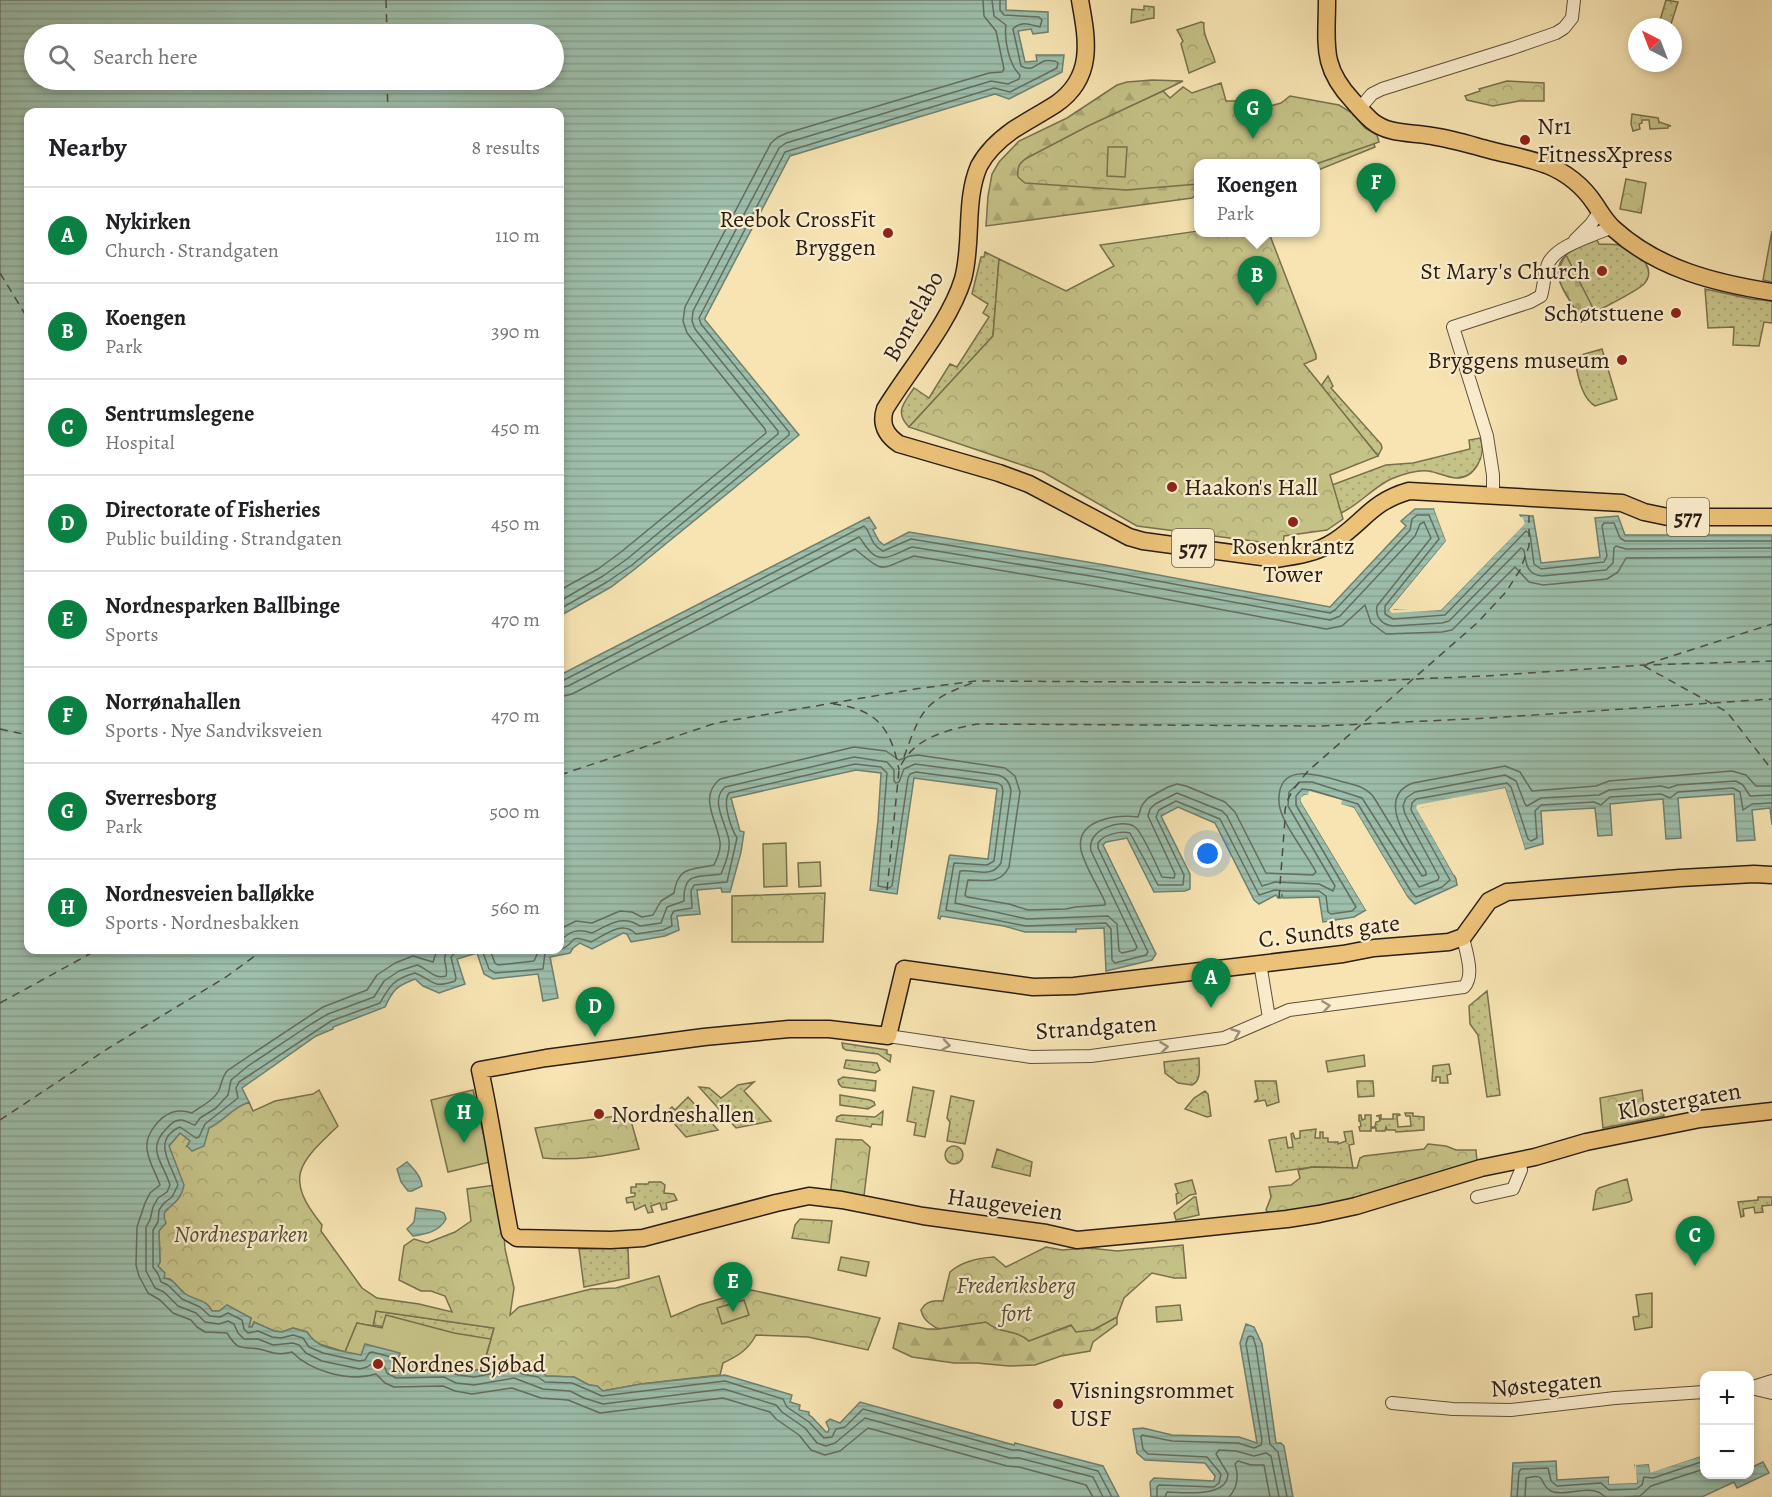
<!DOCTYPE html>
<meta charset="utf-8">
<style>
:root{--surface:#fff;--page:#f2f2f2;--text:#202124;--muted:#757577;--line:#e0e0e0;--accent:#0b8043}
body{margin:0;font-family:Alegreya,serif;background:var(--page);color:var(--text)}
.controls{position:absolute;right:18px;bottom:18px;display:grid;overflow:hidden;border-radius:12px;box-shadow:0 3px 9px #0003}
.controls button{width:54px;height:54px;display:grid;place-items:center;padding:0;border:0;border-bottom:2px solid var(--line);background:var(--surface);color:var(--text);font:30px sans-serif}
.compass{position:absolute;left:1628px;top:18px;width:54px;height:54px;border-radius:50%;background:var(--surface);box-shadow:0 3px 9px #0003;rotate:318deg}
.you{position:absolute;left:1208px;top:854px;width:21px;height:21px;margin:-15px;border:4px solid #fff;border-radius:50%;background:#1a73e8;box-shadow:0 0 0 9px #1a73e833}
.badge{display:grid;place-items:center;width:39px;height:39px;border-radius:50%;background:var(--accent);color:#fff;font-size:20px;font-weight:700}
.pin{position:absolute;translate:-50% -50px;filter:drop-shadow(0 2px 3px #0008)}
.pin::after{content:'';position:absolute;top:32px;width:21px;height:18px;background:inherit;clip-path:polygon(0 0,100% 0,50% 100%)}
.popup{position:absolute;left:1194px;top:159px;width:126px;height:78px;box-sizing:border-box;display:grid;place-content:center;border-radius:12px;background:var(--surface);filter:drop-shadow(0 2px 4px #0005);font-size:20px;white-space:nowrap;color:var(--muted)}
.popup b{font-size:22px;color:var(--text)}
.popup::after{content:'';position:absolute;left:50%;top:100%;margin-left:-12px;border:12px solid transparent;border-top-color:var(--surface)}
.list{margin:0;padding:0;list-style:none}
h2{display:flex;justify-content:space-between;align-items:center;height:78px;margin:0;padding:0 24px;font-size:26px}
h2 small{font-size:20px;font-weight:400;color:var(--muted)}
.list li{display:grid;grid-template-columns:39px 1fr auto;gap:18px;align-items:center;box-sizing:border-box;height:96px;padding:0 24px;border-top:2px solid var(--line)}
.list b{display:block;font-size:22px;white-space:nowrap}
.list p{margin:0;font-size:20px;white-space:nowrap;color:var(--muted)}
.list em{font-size:20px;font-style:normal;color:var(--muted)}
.icon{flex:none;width:33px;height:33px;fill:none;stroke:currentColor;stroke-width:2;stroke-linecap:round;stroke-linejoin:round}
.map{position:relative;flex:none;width:1772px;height:1497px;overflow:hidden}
.search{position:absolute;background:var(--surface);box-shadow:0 3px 9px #0003;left:24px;top:24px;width:540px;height:66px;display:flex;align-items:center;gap:15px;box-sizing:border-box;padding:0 21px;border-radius:33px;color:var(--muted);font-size:22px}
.panel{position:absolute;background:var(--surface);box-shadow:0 3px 9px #0003;left:24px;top:108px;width:540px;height:846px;border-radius:12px}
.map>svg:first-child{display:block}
.grass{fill:url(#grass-dots);stroke:#78704e;stroke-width:1.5}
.forest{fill:url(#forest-firs);stroke:#78704e;stroke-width:1.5}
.cemetery{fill:url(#cemetery-stones);stroke:#78704e;stroke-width:1.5}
.park{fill:url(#park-crowns);stroke:#78704e;stroke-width:1.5}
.pitch{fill:#c5c287;stroke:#78704e;stroke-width:1.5}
.water{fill:url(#water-rules);stroke:#6f7f6f;stroke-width:1.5;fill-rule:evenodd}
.pier{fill:#f7e4b2}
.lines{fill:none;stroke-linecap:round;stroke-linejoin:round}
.shore{stroke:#646e60;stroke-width:1.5}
.ferry{stroke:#4d4e42;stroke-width:1.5;stroke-dasharray:8 6;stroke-linecap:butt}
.minor-casing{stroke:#5e503c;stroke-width:14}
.major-casing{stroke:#2b1e14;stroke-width:19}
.minor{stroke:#faedcd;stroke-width:12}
.major{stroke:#ecc279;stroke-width:16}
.oneway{stroke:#9d907a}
.poi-dot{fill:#8f2418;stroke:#faedcd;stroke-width:2}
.labels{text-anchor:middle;stroke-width:4.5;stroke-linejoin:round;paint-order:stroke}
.shield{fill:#faedcd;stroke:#695c4c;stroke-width:1.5}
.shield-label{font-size:22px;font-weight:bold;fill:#2b1e14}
.poi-label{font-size:24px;fill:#2b1e14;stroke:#faedcd;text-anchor:start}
.street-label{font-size:24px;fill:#2b1e14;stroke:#faedcd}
.park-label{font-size:24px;font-style:italic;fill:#594f36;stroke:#faedcd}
</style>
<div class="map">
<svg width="1772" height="1497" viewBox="0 0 1772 1497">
<defs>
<pattern id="grass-dots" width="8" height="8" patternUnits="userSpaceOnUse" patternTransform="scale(1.5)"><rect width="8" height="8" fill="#c5c287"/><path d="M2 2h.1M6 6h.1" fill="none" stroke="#a9a674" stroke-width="1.8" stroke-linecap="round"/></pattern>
<pattern id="forest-firs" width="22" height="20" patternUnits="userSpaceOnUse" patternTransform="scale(1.5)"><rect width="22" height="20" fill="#c5c287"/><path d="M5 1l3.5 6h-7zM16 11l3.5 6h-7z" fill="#a9a674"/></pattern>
<pattern id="cemetery-stones" width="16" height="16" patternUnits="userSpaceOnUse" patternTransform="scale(1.5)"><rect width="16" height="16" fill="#c5c287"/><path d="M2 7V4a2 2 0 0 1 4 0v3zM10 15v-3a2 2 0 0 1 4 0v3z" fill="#a9a674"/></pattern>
<pattern id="park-crowns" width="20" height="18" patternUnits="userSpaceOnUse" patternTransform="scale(1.5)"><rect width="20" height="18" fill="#c5c287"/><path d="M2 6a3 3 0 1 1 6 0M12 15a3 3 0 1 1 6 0" fill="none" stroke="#a9a674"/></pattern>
<pattern id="water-rules" width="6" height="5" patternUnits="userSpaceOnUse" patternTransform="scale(1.5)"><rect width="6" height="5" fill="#9dbfac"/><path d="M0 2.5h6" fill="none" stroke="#87a493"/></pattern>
</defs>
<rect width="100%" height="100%" fill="#f7e4b2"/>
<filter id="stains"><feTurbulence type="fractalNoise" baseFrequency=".00333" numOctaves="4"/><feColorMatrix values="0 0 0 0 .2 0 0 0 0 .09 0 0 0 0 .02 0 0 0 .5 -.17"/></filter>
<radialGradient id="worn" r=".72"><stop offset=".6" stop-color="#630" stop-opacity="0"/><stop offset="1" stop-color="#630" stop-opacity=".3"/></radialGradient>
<path class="grass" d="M1666,0L1678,2L1670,27H1658Z
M1144,6L1154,7V18C1144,19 1141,21 1131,23L1132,9L1144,10Z
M1632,114L1658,118L1659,122L1671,126H1668V128L1650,129L1649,120H1642V123L1639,124L1640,129L1633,131L1631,124Z
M1597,240L1599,244C1607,245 1620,243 1627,247C1640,253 1657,270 1644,284C1636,292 1602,308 1590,315L1576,311C1567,295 1547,272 1566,255C1574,248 1587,244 1597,240Z
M985,252L999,259L993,336L909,427C894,412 904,403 914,388L929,398L950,364L957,367L989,317L983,313L988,304L972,294L981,257H984Z
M1705,289L1751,299L1772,301V323L1764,322L1759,346L1733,345L1734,327L1708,328Z
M1602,349L1617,399L1595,406C1580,397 1578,373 1574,357Z
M1328,376L1333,386L1331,388L1381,444L1382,448L1378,456L1321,386Z
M1480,438C1487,455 1475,479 1455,478C1446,477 1437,472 1428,471C1417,470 1401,475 1391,479C1372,488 1359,505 1341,513L1332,485L1386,465L1413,463L1470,449L1469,440Z
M1487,991L1500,1095L1487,1097L1478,1035L1470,1024L1469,1006Z
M842,1043L887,1050V1054L891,1055L890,1062L878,1054L846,1050L843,1048Z
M1199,1058C1199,1068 1202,1080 1192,1085L1178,1083L1165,1073L1164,1062Z
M846,1060L877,1063L880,1070L875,1073L844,1068Z
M1449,1064L1451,1074L1447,1075L1448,1083H1440V1077H1436V1081H1432L1433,1066Z
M843,1077L876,1081L875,1091L842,1087L839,1084L838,1080Z
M1255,1081H1276L1279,1102L1267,1106L1265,1100L1254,1102L1258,1099Z
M1357,1081H1373L1374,1096L1358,1097Z
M754,1082L744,1091L771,1121L736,1128L699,1087L709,1088L721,1098L738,1085Z
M913,1087L934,1091L925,1137L914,1135L916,1123L907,1121Z
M1205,1091L1208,1094L1211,1116L1207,1117L1185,1109L1194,1098Z
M840,1095L870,1100L874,1102L875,1105L868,1109L840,1105Z
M951,1096L974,1101L965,1144L947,1141L950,1122L947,1118Z
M688,1097L718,1130L686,1137L665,1113L672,1107L675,1110Z
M883,1111L882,1125L872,1124L871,1127L836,1121L837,1117L841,1115L875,1117Z
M1405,1113H1413V1116L1424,1117V1130L1396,1132L1395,1130H1387L1386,1127L1385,1131H1376V1128H1371V1131H1360L1359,1127L1361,1126L1360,1121H1359V1115H1361L1362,1120L1365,1119V1115H1371V1127H1375L1376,1122L1380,1121L1379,1116H1376L1381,1115V1119H1393V1114H1399L1400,1115L1397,1116L1398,1127L1411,1126L1410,1116H1406Z
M1316,1129L1315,1138H1320V1132H1323V1138H1328V1142H1338V1144L1346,1141L1344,1132L1352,1131L1354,1144L1349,1145L1353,1168L1313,1167L1276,1172L1269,1140L1286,1137L1288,1148L1293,1147L1291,1134L1293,1133L1295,1139L1300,1138V1131Z
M945 1155a9 9 0 1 1 18 0a9 9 0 1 1-18 0Z
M649,1182H661L665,1185L664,1193L674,1194L677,1200L666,1203L667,1209L662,1210L660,1203L651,1206L653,1212L648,1213L645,1205L635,1210L633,1202L627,1203L626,1198L635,1196V1193H631V1187H636V1184H648Z
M1758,1197H1772V1205L1762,1206L1763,1212L1755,1213L1754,1207L1743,1209L1744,1216L1741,1217L1738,1202L1758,1200Z
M628,1248L629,1278L584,1287L579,1249Z
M376,1311L494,1328L484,1363L385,1327L373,1325Z"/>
<path class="forest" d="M1152,80L1183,81L1027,158L1198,176V193L1192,198L986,226L988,196L992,174L999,162L1019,141L1067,118L1117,85L1127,82Z
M1373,141L1375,147L1316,171V164H1295Z
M1117,1317V1324L1093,1342L1090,1351L1061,1356L1035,1365L1009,1366L977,1363H954L912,1357L893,1348L899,1323L927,1329H938L986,1322C1002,1335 1014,1328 1029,1341L1072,1325L1093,1330Z"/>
<path class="cemetery" d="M1566,255L1595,312L1590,315L1576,311C1564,289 1550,278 1566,255Z"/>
<path class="park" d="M1201,22L1204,23C1202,35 1212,49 1215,62L1189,73L1181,44L1183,41L1177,30Z
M1507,81L1544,83V101H1519L1493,106L1467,100L1465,96L1480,91L1479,89Z
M1221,83L1226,101H1256L1253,111L1281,103L1290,96L1339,105L1352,113L1365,128L1377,135L1379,142L1316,164H1198V184L1126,190L1025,183L1018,177C1017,167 1019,163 1027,158L1088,126L1163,91L1170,98L1183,87L1192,93Z
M1626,179L1646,183L1641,213L1620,209Z
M1198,231V232L1269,233L1316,355V359L1304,364L1378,456L1330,475L1343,519L1327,530L1284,536L1283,545L1137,526L1043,472L909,427L993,336L999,259L1066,291L1114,266L1100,245Z
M1772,231V282L1763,280Z
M825,893L823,942H732V896Z
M319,1090L338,1126C299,1163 283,1177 322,1225L321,1231L362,1288L377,1298L419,1304L452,1312L445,1296L431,1291H421L399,1280L404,1246L414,1239L427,1243L455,1232L471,1221L467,1189L495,1185L504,1234L505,1249L514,1288L510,1315L519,1307L591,1289L616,1288L659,1276L671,1317L699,1305L751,1290L880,1318L868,1350L808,1337L756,1335C748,1350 738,1356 723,1363L720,1375L641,1384L603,1391L597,1386L589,1385L574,1377L546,1376L543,1372L524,1369L516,1363L506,1366L483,1367L494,1328L376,1311L373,1326L357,1323L345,1352L325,1348L313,1342L307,1332L293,1328L282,1332L274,1331L254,1322L252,1327L249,1326L251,1318L219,1311H211L185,1294L170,1279L164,1278L158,1266L160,1262L159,1231L164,1213L180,1196L169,1146L180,1133L191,1141L187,1146L205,1140L209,1128L225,1117L232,1109L249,1102L253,1111L275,1101L313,1094Z
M1642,1090L1644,1106L1662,1103L1664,1116L1603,1128L1600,1098Z
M629,1114L639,1149C606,1156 577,1161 543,1158L535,1128Z
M836,1139L862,1140L870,1147L863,1204L830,1198Z
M1428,1144L1446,1146L1456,1150H1476L1477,1162L1344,1202L1269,1214L1266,1210L1271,1197L1269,1187L1291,1185L1300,1178L1298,1170L1313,1167L1357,1168L1360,1158L1364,1156L1424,1149Z
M997,1149L1032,1162L1030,1176L992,1167Z
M1627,1179L1632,1200L1629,1202L1593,1210L1596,1191L1599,1188Z
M1192,1180L1196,1194L1190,1195L1177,1204L1176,1194L1178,1193L1175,1184Z
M1194,1197H1196L1199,1215L1176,1220L1174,1213Z
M800,1219L832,1221L829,1243L792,1238L795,1225Z
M1183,1245L1186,1278H1174L1152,1273L1124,1298L1117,1317L1093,1330L1076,1332L1071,1325L1029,1341C1014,1328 1002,1335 986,1322L938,1329C930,1324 923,1320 921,1310C925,1301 934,1300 943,1301L950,1272C962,1261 978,1258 994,1257L1006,1267L1046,1247L1062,1250L1089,1248L1117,1251Z
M1652,1293V1327L1635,1330L1633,1317L1639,1316L1636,1295Z"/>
<path class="pitch" d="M1108,147H1127L1125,177L1107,176Z
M786,843L787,886L764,887L763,844Z
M820,862L821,886L799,887L798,863Z
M1364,1055L1365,1066L1328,1072L1326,1061Z
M473,1090L490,1162L448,1172L431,1100Z
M841,1257L869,1262L866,1276L838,1270Z
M744,1300L749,1315L722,1324L717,1308Z
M1180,1305L1182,1320L1157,1322L1156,1307Z
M386,1315L454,1333L491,1339L482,1369C474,1371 466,1370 458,1369L395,1413L316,1343L345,1352L357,1323L382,1328Z"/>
<path class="water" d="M0,0H1006V10L1048,12V32L1033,34L1031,29L1018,31L1025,62L1037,61L1036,55H1064L1062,72L1009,99L995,94L790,156L705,318V320L799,435L635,569L611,587L560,616V112H28V950H560V675L869,517L876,528L873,530L879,541L884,545L909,532L1105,565L1330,607L1406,526L1401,521L1415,509H1434L1446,541L1389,610H1441L1524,524L1520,515L1533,516L1541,563L1600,557L1595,518L1618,516L1625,535H1772V825L1770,808L1752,810L1755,840L1737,841L1734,794L1678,798L1681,838L1666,839L1663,799L1610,804L1612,835L1598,836L1595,808L1541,811L1543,844L1525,849L1505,788L1417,808L1456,879L1457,885L1415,904L1407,896L1354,808L1304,795L1301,802L1366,910L1354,917L1323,922L1319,897L1283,898L1282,894L1281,898H1278L1276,895L1259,904L1254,900L1215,823L1178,807L1161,816L1190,874V889L1185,891L1154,892L1127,838L1106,842L1103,845L1156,954L1152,960L1106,971L1104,928L1076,929V932H1025L1004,926L941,916L940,919L938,918L949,857L950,855L988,859L997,789L914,778L897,894L870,890L878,821L881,773L856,770L731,798L740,831L744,832L741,852L730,892H722L721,888L697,890L700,914L677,916L679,930L665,936L631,942L627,934L623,933L592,949L580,943L573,948L570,953L550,957L558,998L543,1001L538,974L493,979L484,974L477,953L457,959L465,984L439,993L423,986L415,979C397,986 393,989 385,1007L333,1027V1029L316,1036L242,1088L249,1102C230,1109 226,1120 209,1128L204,1146L192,1151L187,1146L190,1141L180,1133L169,1146L184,1185C183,1190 181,1195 178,1199C170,1210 160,1208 166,1223L159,1231L160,1262L158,1266L165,1273L164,1278C174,1279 177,1287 184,1293C193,1300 207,1299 212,1311H219L227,1305L251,1318L249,1327H252L254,1322L274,1331L282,1332L293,1328L307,1332C319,1351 341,1350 361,1355L365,1344L400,1353L397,1365L446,1364L457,1367L459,1369H467L473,1371L520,1363L525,1369L543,1372L546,1376L574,1377L589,1385L597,1386L603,1391L641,1384L725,1375L792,1395L790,1402L800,1405L799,1410L809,1412V1415L812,1417L826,1432H828L829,1429L826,1422L830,1419L840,1423L860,1402L1014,1445L1015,1443L1103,1466L1119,1497H0ZM34,34H554V80H34Z
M407,1162C413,1168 421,1176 422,1186L412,1191H408L401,1182L397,1169Z
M416,1208L439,1211L444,1213L446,1219C439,1232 426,1234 413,1236L407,1229L414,1222Z
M1246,1324L1254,1327L1262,1344L1276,1443H1281L1284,1446L1293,1497H1151L1150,1482L1154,1478L1214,1481L1215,1476L1205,1463L1145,1460L1137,1453L1133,1429L1143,1428L1172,1435L1239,1437L1257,1443L1240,1343Z
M1704,1455V1474H1750V1468L1763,1462L1769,1473L1737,1488L1734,1482L1702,1497H1511L1513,1463L1556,1461L1557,1480L1609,1477V1484L1637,1483L1635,1465L1649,1464L1650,1472Z"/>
<path class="pier" d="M1434,509H1437L1450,538L1449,542L1393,610L1440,607L1521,523L1517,515L1523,518L1525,524L1441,610L1392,613L1389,610L1446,541Z
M1505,788L1525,849L1522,850L1503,792L1420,808L1457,874L1454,875L1416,808L1417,805Z
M1309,791L1342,800L1341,804L1354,808L1409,900L1406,901L1404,898L1352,811L1305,798L1304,802L1368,910H1366L1301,802V798L1304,795H1308Z
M1704,1452V1455L1650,1473L1649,1464L1636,1465L1637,1483L1609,1484V1477H1612V1481L1634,1480L1635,1462L1650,1461L1652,1469Z"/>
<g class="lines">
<path class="shore" d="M560,590L598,569L621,552L766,433L765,429L687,333L683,321L685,307L771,143L778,137L787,133L989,73L1002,72L1004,69L996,31L984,16L983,0
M560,601L603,576L627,559L778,434V431L695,329L692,321L693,311L779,148L786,143L991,81L1008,84L1019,79L1020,75C1009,65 1004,40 1006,25L994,16L992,0
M560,609L607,582L632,565L789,435V432L701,324L699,318L785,152L994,88L1010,92L1057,68L1058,63L1055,61C1051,61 1047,60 1044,61C1035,65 1032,72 1021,66L1013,29C1021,20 1031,25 1040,27L1042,20L1039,17L1004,15L1000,10V0
M560,680H564L864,526C872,533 869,544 883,551L911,539L1104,571L1330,613L1335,610L1410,530L1412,519L1417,515H1429L1439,539L1385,606V614L1393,619L1445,615L1526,531L1530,534L1534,564L1541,569L1604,562L1607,556L1602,526L1604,523H1614L1620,538L1625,541H1772
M560,688L568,686L859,537C863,541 864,545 868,549C881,567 897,552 912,547L1103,578L1330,620L1340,616L1415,536L1420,524L1424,522L1431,538L1377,606C1375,617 1382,625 1393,626L1442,623L1449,621L1521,548L1524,550C1526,563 1526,574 1542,576L1606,570L1613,563L1614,548L1616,546L1626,549L1772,548
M560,697L572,694L855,549C886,575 878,569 914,556L1101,587L1326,629L1342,626L1365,605L1371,623L1386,634L1442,632L1452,630L1515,567L1529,582L1543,585L1607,579L1618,572L1626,558L1772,557
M560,929L576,921L592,923L620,911L632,912L642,917L653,915L661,901L674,893C678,865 693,870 714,865C717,859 721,849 720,842C717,820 698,797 720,779L854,747L886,751L899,760L910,756L918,755L1005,768L1015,776L1020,792L1009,867C1000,885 985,880 968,880L965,895L967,897L1009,904L1028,910L1066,909L1075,907L1105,905V902C1098,886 1085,867 1081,850C1075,819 1118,814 1138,817L1142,805L1148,798L1168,787L1177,784L1186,786L1225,802L1235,812L1266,873L1313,875L1316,872C1307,854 1279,820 1279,802C1277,762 1317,774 1340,781C1352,784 1364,786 1373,796L1422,876L1426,875V872C1414,849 1372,798 1413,783L1505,766L1520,772L1532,791L1596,786L1609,781L1732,771L1746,775L1756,786H1772
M560,941C570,931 578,928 592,933C609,925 622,914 640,926L661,923L667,907L684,901C683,870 699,878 721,874C725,865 730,850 729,841C727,824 709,801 725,787L854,757L887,762L894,770V781L896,783L899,782L904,769L915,764L998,775C1006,777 1010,783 1011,791L1001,863C991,879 975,869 960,871L955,903L1027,919L1108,916L1117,924L1119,951L1122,953L1135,950L1137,947L1091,851C1086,829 1122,818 1135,827C1143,833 1157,867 1162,877L1174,878L1175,874L1148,816L1150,809L1155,804L1177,793L1222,811L1227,816L1262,886L1275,882L1319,884L1333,891L1335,886L1288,806L1289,792L1300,782H1312L1362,798L1419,887L1438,880L1439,877L1405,814L1403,806L1406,798L1415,792L1505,775L1516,781L1525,804L1527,806L1541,798L1599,795L1609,790L1661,786L1669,788L1677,785L1736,781L1743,785L1750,796L1772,795
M560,949C577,946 565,932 591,942C607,934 622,920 636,934L663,930L672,926L671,916L674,911L692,908L691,891L694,885L727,882L737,838C731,828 722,803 729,793L855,764L881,767L887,773L878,886L889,888L892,886L908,778L910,774L916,772L998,783L1002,786L1003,791L994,861L987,865L954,863L946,910L1026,926L1106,923L1111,929L1112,960L1115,963L1146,955L1148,952L1098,848V843C1104,834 1120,831 1130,833L1158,885H1183L1184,875L1156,817L1159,810L1176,801L1220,819L1259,895L1275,890L1284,891H1319L1326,896L1328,912L1331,914L1352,911L1356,907L1296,805V796L1302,789L1311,790L1358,804L1412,893L1416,897L1442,887L1450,880L1411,810L1412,803L1416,799L1507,783L1511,787L1528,839L1531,841L1537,838L1535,811L1541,805L1594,802L1601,805L1610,797L1661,794L1670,798L1678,792L1733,788L1740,792L1743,810L1752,804L1772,803
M437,950L433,962L413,956L395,963L377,975L367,990L323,1007L228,1070C221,1077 222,1085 218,1092C212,1102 201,1106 192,1113C186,1111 180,1110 173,1112C160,1116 145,1134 147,1149C148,1161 156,1173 160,1185L150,1193L145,1203L137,1227L136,1265L139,1276L148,1293L160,1300L173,1313L191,1320L197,1327L205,1332L227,1333C239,1352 240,1346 259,1349C273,1352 276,1356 292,1352C311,1372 350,1382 376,1374L385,1383L394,1387L443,1386L455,1391L472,1394L512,1388L541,1398L568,1400L600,1413L723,1398L770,1412L776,1419L799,1435L811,1450L825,1455L840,1451L868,1428L1007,1466L1019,1467L1086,1485L1093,1497
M448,950C440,960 449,967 446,976C434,980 427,968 417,965L399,971L384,981L374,997L328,1014L311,1024L248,1066L231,1080L228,1095L216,1108L200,1118L195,1125C191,1124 187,1121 182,1120C175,1119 171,1124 166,1129C146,1150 163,1162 170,1185L167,1192L158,1198L153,1207L150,1220L146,1227V1271L155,1288L164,1292L178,1306L196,1313L205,1322L219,1324L228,1321L234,1324L238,1333L244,1339H258L273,1345L293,1343L299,1345L306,1353L322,1361L360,1369L367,1367L376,1361L383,1363L387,1373L396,1378L444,1377L456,1383L474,1385L514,1378L543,1389L570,1391L584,1398L603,1404L724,1389L776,1405L782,1412L805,1428L817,1443L826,1446L835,1443L865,1418L1010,1458H1019L1093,1477L1103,1497
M467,950L455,953L451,957L456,978L455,981C431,989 435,981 415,973C394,979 390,985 380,1003L331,1021L239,1082L236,1088L238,1098L205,1124L199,1137L196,1138L180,1127C151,1140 171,1164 178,1185L172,1197L164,1203L159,1210L158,1222L153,1230V1267L158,1274L161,1282L168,1285L182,1299L200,1307L210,1316L220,1317L228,1313L242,1320L244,1329L248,1333L258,1331L272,1337L281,1338L293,1335L303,1338L309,1347L323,1353L359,1361L365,1360L369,1353L372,1352L391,1357L392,1367L397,1371L445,1370L458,1375L474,1377L516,1369L522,1374L538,1377L545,1382L572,1383L602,1396L725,1381L783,1399L787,1407L809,1422L824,1438L832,1437L836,1429L845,1427L863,1409L1012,1450H1019L1098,1471L1112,1497
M482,950L489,969L495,973L543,969L545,953L557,950
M490,950L495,963L498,965L534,961L539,950
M1157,1497V1487L1159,1485L1214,1487L1219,1483L1221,1474L1207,1457L1148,1454L1143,1449L1141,1437L1142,1435L1172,1441L1238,1443L1254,1448L1261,1445L1262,1440L1246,1344L1248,1337L1250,1336L1253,1337L1256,1347L1270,1444L1278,1452L1287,1497
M1165,1497L1167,1492C1189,1493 1227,1497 1228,1474L1216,1454L1219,1450L1236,1451L1254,1456L1266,1453L1271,1456L1279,1497
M1229,1497C1238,1487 1239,1476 1235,1464L1238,1461L1251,1465H1264L1270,1497
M1517,1497L1519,1472L1521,1469L1548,1468L1551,1481L1557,1486L1601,1483L1609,1490L1636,1489L1642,1485L1644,1477L1653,1478L1704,1461
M1525,1497L1526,1478C1548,1472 1538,1484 1551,1491C1563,1497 1586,1486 1598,1492C1601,1493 1603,1496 1606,1497
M1625,1497L1640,1496L1651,1486L1704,1469"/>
<path class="ferry" d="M386,0L387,34
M387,80L388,112
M0,273L28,319
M1647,664L1772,624
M1644,666L1727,712L1772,770
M833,704C877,709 891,728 899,770
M0,729L28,735
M904,757C921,710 924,701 972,683
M560,775L716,723L915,689L975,681L1320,683L1486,676L1644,665L1772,661
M887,890L899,770C910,739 948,729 978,724L1321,726L1489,718L1772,699
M1279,898L1285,819C1283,799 1296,786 1308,771L1477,623L1506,592L1520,570L1529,546V516
M0,1003L97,950
M0,1120L107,1049L226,977L263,950"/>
<defs>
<path id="minor" d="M1360,108L1372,94L1382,89L1513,48L1556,33L1564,28L1572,18L1574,0
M1575,240L1591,224L1600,211
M1493,495V475L1487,436L1453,327L1530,302L1541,296C1544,286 1544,274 1548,264C1556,245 1593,236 1612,227
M1260,963L1269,1018
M888,1036L1031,1057L1091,1056L1224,1038L1289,1010L1464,987C1475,975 1466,953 1463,937
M1477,1197L1513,1189L1521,1170L1519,1160
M1750,1388L1772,1381
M1751,1388L1772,1393
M1392,1403L1453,1409L1511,1410L1615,1398L1704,1392"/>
<path id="major" d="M1080,0C1087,39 1095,77 1056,104C1042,113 1027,121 1013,130C999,140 987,151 979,166C964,201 973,243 963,279C950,322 909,370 885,409C880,425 886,435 899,444L999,473L1029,484L1129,537L1143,541L1276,559C1297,556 1317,553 1335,541C1364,522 1371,502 1409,491L1622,503L1644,512L1668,517H1772
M1327,0C1327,44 1320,66 1353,101C1359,108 1365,115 1372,121C1389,135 1412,132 1432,136C1452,139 1471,145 1490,150C1509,155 1528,158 1547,165C1567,173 1583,186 1595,204C1601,213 1606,222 1614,229C1658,269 1715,283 1772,292
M1772,875L1754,874L1680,878L1507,892L1489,901L1463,937L1449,942L1374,948L1343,954L1074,986L1033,987L904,969L888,1036L829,1029H789L704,1037L546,1058L480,1070C492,1124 499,1178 510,1233L517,1238L611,1240L643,1238L776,1203L809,1196L842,1200L923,1216L1046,1233L1077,1240L1162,1232L1287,1219L1319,1214L1356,1206L1481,1168L1535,1157L1586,1142L1700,1119L1772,1111"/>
</defs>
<use href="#minor" class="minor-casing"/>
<use href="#major" class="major-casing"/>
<use href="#minor" class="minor"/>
<use href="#major" class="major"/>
</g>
<defs><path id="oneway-chevron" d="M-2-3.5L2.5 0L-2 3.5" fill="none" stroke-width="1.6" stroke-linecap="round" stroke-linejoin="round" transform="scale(1.5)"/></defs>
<g class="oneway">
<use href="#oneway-chevron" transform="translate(1326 1006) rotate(-8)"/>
<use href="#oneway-chevron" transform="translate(1236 1033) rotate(-22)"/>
<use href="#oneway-chevron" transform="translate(946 1045) rotate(9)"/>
<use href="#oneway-chevron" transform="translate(1164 1047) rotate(-7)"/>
</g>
<g class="poi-dot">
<circle cx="1525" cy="140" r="6"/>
<circle cx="888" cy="233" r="6"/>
<circle cx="1602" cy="271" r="6"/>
<circle cx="1676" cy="313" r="6"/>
<circle cx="1622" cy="360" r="6"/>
<circle cx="1172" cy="487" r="6"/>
<circle cx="1293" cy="522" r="6"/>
<circle cx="599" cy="1114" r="6"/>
<circle cx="378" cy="1364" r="6"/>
<circle cx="1058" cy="1404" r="6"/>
</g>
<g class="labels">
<g class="shield">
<rect x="1667" y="498" width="42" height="38" rx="4.5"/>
<rect x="1172" y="529" width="42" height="38" rx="4.5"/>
</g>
<g class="shield-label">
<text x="1688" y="525">577</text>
<text x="1193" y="556">577</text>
</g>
<g class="poi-label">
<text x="1537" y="134">Nr1<tspan x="1537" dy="28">FitnessXpress</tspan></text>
<text x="876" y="227" text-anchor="end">Reebok CrossFit<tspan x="876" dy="28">Bryggen</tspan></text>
<text x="1590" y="279" text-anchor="end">St Mary's Church</text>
<text x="1664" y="321" text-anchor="end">Schøtstuene</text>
<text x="1610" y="368" text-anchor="end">Bryggens museum</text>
<text x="1184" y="495">Haakon's Hall</text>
<text x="1293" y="554" text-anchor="middle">Rosenkrantz<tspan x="1293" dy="28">Tower</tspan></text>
<text x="611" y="1122">Nordneshallen</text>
<text x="390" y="1372">Nordnes Sjøbad</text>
<text x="1070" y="1398">Visningsrommet<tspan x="1070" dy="28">USF</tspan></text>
</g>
<g class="street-label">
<text transform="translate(913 316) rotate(-61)" y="8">Bontelabo</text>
<text transform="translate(1329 931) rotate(-7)" y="8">C. Sundts gate</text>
<text transform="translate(1096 1027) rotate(-4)" y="8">Strandgaten</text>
<text transform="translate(1679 1101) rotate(-10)" y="8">Klostergaten</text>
<text transform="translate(1005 1204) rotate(8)" y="8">Haugeveien</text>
<text transform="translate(1546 1384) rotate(-5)" y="8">Nøstegaten</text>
</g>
<g class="park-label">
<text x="241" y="1242">Nordnesparken</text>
<text x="1016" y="1293">Frederiksberg<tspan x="1016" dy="28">fort</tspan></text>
</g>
</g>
<rect width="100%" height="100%" filter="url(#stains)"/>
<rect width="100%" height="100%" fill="url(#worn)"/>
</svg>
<div class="controls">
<button>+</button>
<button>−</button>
</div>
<svg class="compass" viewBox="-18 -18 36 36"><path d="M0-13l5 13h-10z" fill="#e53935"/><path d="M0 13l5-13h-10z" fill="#757577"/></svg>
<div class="you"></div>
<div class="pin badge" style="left:1211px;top:1008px">A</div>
<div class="pin badge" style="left:1257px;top:306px">B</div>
<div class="popup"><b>Koengen</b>Park</div>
<div class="pin badge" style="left:1695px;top:1266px">C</div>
<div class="pin badge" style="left:595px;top:1037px">D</div>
<div class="pin badge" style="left:733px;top:1312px">E</div>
<div class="pin badge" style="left:1376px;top:213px">F</div>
<div class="pin badge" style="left:1253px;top:139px">G</div>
<div class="pin badge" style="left:464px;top:1143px">H</div>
<div class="search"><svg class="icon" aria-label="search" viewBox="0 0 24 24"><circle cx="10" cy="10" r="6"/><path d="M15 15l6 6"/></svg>Search here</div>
<section class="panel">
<h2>Nearby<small>8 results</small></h2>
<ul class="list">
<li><span class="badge">A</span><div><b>Nykirken</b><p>Church · Strandgaten</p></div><em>110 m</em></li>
<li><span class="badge">B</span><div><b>Koengen</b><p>Park</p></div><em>390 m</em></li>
<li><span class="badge">C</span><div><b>Sentrumslegene</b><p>Hospital</p></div><em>450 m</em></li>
<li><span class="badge">D</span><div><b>Directorate of Fisheries</b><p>Public building · Strandgaten</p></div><em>450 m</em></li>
<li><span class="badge">E</span><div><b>Nordnesparken Ballbinge</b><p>Sports</p></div><em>470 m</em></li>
<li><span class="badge">F</span><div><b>Norrønahallen</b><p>Sports · Nye Sandviksveien</p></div><em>470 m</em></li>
<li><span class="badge">G</span><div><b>Sverresborg</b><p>Park</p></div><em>500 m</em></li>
<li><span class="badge">H</span><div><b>Nordnesveien balløkke</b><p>Sports · Nordnesbakken</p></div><em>560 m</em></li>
</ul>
</section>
</div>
